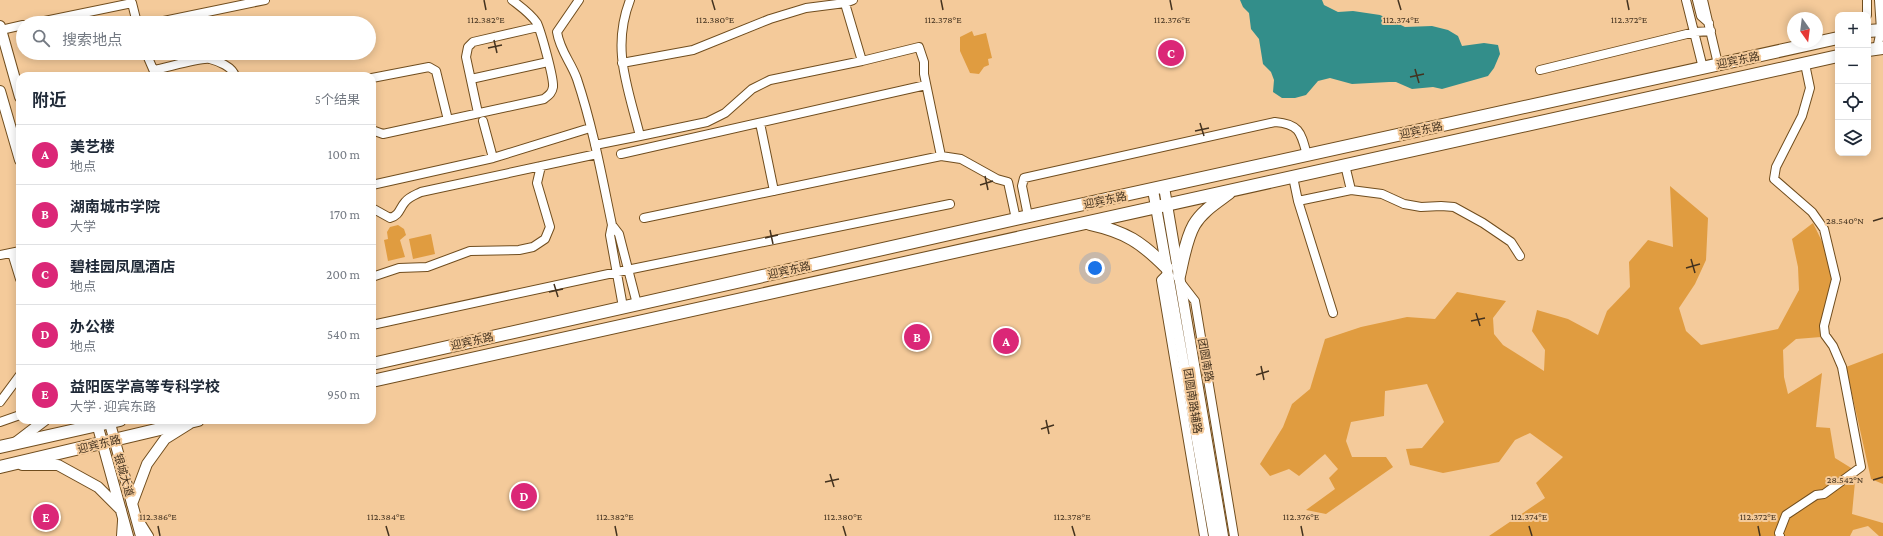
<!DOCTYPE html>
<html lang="zh">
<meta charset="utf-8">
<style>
:root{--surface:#fff;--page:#f6f6f7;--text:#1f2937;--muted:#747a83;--line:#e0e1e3;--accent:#db2777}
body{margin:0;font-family:"Crimson Pro","Noto Sans SC",serif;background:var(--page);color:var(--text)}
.controls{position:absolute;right:12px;top:12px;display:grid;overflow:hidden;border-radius:8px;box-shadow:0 2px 10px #0003}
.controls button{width:36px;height:36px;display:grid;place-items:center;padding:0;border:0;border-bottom:1px solid var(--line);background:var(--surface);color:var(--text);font:20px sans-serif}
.compass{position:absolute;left:1787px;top:12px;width:36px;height:36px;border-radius:50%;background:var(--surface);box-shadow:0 2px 10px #0003;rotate:166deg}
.you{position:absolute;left:1095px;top:268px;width:14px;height:14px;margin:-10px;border:3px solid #fff;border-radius:50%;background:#1a73e8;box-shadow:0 0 0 6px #1a73e833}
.badge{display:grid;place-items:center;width:26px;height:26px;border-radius:50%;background:var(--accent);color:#fff;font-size:13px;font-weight:700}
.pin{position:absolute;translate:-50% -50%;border:2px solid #fff;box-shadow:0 1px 4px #0006}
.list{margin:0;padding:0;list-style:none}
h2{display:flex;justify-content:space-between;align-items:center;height:52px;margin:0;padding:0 16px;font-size:17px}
h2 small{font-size:13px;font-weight:400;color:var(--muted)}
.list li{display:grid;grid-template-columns:26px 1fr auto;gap:12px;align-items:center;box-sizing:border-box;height:60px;padding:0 16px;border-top:1px solid var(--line)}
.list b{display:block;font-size:15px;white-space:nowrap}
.list p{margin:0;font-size:13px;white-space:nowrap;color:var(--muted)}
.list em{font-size:13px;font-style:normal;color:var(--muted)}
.icon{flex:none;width:22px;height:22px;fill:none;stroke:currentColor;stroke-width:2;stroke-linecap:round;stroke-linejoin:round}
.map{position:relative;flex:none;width:1883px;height:536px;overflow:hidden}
.search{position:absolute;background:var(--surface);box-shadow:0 2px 10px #0003;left:16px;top:16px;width:360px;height:44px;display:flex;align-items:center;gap:10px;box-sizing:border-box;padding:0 14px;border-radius:22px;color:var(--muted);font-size:15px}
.panel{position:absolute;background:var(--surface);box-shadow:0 2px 10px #0003;left:16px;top:72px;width:360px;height:352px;border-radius:12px}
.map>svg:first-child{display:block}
.green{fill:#e09c40}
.water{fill:#338e8a}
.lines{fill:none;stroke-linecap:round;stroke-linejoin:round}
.minor-casing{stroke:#704d1e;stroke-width:10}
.major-casing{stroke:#704d1e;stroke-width:12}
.highway-casing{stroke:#704d1e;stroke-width:14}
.minor{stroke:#fff;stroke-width:8}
.major{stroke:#fff;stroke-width:10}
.highway{stroke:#fff;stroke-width:12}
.ticks{fill:none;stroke:#43321f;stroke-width:1.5}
.labels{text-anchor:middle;stroke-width:4;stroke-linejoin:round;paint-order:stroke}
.street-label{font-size:11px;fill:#43321f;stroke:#f4ca9a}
.ticks-label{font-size:10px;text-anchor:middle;fill:#43321f;stroke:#f4ca9a;stroke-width:4;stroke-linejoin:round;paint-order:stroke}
</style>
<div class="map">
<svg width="1883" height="536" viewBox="0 0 1883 536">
<rect width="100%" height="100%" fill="#f4ca9a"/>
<path class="green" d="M972,31L974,36L986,33L992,58L988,59L989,65L984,67L979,74L970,73L960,51V37Z
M1670,186L1708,218L1706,260L1695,284L1679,308L1686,331L1701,345L1778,329L1799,290L1798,267L1792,239L1813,223L1833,264L1831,293L1824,314L1821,337L1796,339L1783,350L1784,377L1788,394L1822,373L1816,427L1830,428L1835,458L1856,471L1852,514L1883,523V536H1879L1868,526L1853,530L1850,536H1489L1545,498L1536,483L1563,457L1530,433L1515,440L1499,462L1443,473L1410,465L1406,449L1422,448L1444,422L1427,384L1385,391L1384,416L1351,422L1346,441L1352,457H1386L1393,467L1326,514L1306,510L1335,489L1329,478L1338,469L1325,454L1299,476L1289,469L1270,476L1260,464L1283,427L1292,404L1310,389L1325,339L1361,327L1407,317L1435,319L1457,292L1506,301L1493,318L1494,334L1503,345L1544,371L1545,350L1532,331L1537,310L1568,319L1598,335L1607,311L1630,287L1629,262L1648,240L1673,247Z
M398,225L404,229L406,235L400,240L405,257L388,261L384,240L388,239L387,232L390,227Z
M431,234L435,254L413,259L409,239Z
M1883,353V484L1871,479L1846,367Z"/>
<path class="water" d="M1240,0H1322L1324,5L1338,12L1353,11L1380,15L1405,27L1432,26L1448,30L1458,36L1462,46L1484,43L1498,45L1500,54L1494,68L1488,76L1442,89L1433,87L1412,89L1396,82H1389L1352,84L1330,78L1318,81L1306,95L1295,98H1282L1273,92L1274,80L1271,72L1263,64L1259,39L1251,29L1249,13L1243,7Z"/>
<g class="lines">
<defs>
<path id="minor" d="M579,0L557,32C560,51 571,62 577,79C593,127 602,177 612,225
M630,0C611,49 628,87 640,136L707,122L725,113L752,89L770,80L862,61L919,47L924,62V74L941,156L961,159L997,179L1008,182L1016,219
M844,0L862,61
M1686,0L1703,68
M1697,0L1701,16L1709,23
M1703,0L1718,64
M1867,0V15
M35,23L132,3L137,23
M154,23L265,0
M1,30L23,25
M1877,49L1881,30L1879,0
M146,53L156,76
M622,63L693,50L770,19L806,8L845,3L853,0
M154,70C166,68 201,57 210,59C218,61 233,67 235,76
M1540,70L1695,32L1711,31
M372,78L429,67L436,71L448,120
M471,79L548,62
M478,113L466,57L468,47L473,42L538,27
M483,121L493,158
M760,123L774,191
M372,130L383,134L544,99C549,95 552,93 553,87C554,78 541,32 537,23C530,13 521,7 512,0
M595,145L640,136
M621,154L926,85
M1345,165L1351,190
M1293,177L1298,201L1333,313
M372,185L493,158L590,128
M1298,201L1351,190L1382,194L1404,204L1421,207L1441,206L1454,207L1483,223L1511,242L1520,256
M372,208L390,218C400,215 399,209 405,202C409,197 415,195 421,192L597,154
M1028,216L1022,186L1024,178L1275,122C1300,124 1301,133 1307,155
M644,218L941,156
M12,253L20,279
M0,255L20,251
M1168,273L1161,280L1204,536
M372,277L399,268L427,267L470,251L519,250L533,247L545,239L550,227L537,183L541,166
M1181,283L1195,301L1234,536
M623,307L610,235L612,225L619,234L637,304
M372,325L627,270L950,204
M0,402L20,375
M0,422L20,415
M139,520L149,536
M121,536L122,521
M1780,536L1779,533L1786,515L1816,495L1824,494L1861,467L1842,367L1833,346L1825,335L1824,326L1836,279L1824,229L1812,212L1774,179L1776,167L1802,116L1810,88L1805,64"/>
<path id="major" d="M0,26L20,97
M0,91L20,160
M1164,187L1223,536
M1153,190L1214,536
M96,420L128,536
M109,420L141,536
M15,443L45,420
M22,465H58L98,487L121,510
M132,504L147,464L165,439L189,424"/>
<path id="highway" d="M1868,31L1883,30
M1868,50L1883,48
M1090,224C1126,232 1141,242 1167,268
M1179,276C1183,259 1186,239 1194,225C1202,211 1217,202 1229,193
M372,364L1016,219L1838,38
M372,381L1838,56
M0,447L120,420
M0,467L198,420"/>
</defs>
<use href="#minor" class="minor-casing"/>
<use href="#major" class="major-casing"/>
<use href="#highway" class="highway-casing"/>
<use href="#minor" class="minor"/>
<use href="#major" class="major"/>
<use href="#highway" class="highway"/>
</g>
<path class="ticks" d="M484,0L486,10M712,0L715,10M941,0L943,10M1170,0L1172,10M1398,0L1401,10M1627,0L1629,10M494,40L497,53M488,48L502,45M1415,69L1419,83M1410,77L1424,74M1200,123L1204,136M1195,131L1209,128M985,176L988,190M980,185L993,181M1873,221L1883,218M770,230L773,244M765,238L778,235M1691,259L1695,273M1686,268L1700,264M554,284L558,297M549,292L563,289M1476,313L1480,326M1471,321L1485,318M1261,366L1264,380M1256,375L1269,371M1046,420L1049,434M1041,429L1054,425M830,474L834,487M1873,480L1883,477M825,482L839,479M158,526L160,536M386,526L389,536M615,526L617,536M843,526L846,536M1072,526L1075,536M1301,526L1303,536M1529,526L1532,536M1758,526L1760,536"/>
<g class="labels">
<g class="street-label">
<text transform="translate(1738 60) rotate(-12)" y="4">迎宾东路</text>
<text transform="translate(1421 130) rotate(-12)" y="4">迎宾东路</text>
<text transform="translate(1105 200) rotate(-12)" y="4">迎宾东路</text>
<text transform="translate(789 270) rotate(-13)" y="4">迎宾东路</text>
<text transform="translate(472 341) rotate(-13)" y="4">迎宾东路</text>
<text transform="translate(1206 360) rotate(80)" y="4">团圆南路</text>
<text transform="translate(1193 401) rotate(81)" y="4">团圆南路辅路</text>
<text transform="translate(99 444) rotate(-14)" y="4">迎宾东路</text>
<text transform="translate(124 475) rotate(74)" y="4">银城大道</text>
</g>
</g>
<g class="ticks-label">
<text x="486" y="23">112.382°E</text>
<text x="715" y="23">112.380°E</text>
<text x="943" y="23">112.378°E</text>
<text x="1172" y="23">112.376°E</text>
<text x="1401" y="23">112.374°E</text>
<text x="1629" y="23">112.372°E</text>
<text x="1845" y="224">28.540°N</text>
<text x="1845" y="483">28.542°N</text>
<text x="158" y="520">112.386°E</text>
<text x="386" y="520">112.384°E</text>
<text x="615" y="520">112.382°E</text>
<text x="843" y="520">112.380°E</text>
<text x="1072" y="520">112.378°E</text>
<text x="1301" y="520">112.376°E</text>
<text x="1529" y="520">112.374°E</text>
<text x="1758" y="520">112.372°E</text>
</g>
</svg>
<div class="controls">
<button>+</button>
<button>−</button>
<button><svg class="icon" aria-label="locate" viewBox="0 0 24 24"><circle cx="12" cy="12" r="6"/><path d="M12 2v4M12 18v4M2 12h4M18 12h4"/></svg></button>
<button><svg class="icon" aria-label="layers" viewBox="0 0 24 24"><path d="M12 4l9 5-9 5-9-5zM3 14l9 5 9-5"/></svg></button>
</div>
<svg class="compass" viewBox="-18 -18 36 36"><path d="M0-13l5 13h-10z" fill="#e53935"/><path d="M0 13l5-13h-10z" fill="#747a83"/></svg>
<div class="you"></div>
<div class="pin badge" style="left:1006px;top:341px">A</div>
<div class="pin badge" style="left:917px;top:337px">B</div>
<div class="pin badge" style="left:1171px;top:53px">C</div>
<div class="pin badge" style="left:524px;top:496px">D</div>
<div class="pin badge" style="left:46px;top:517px">E</div>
<div class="search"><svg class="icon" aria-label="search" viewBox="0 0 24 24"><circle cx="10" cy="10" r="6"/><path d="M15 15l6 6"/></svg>搜索地点</div>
<section class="panel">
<h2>附近<small>5个结果</small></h2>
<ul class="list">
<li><span class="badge">A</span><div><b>美艺楼</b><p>地点</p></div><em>100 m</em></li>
<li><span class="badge">B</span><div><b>湖南城市学院</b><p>大学</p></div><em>170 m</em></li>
<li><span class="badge">C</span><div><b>碧桂园凤凰酒店</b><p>地点</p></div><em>200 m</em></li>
<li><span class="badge">D</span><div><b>办公楼</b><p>地点</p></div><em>540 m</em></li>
<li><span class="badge">E</span><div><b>益阳医学高等专科学校</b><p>大学 · 迎宾东路</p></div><em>950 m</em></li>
</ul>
</section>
</div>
